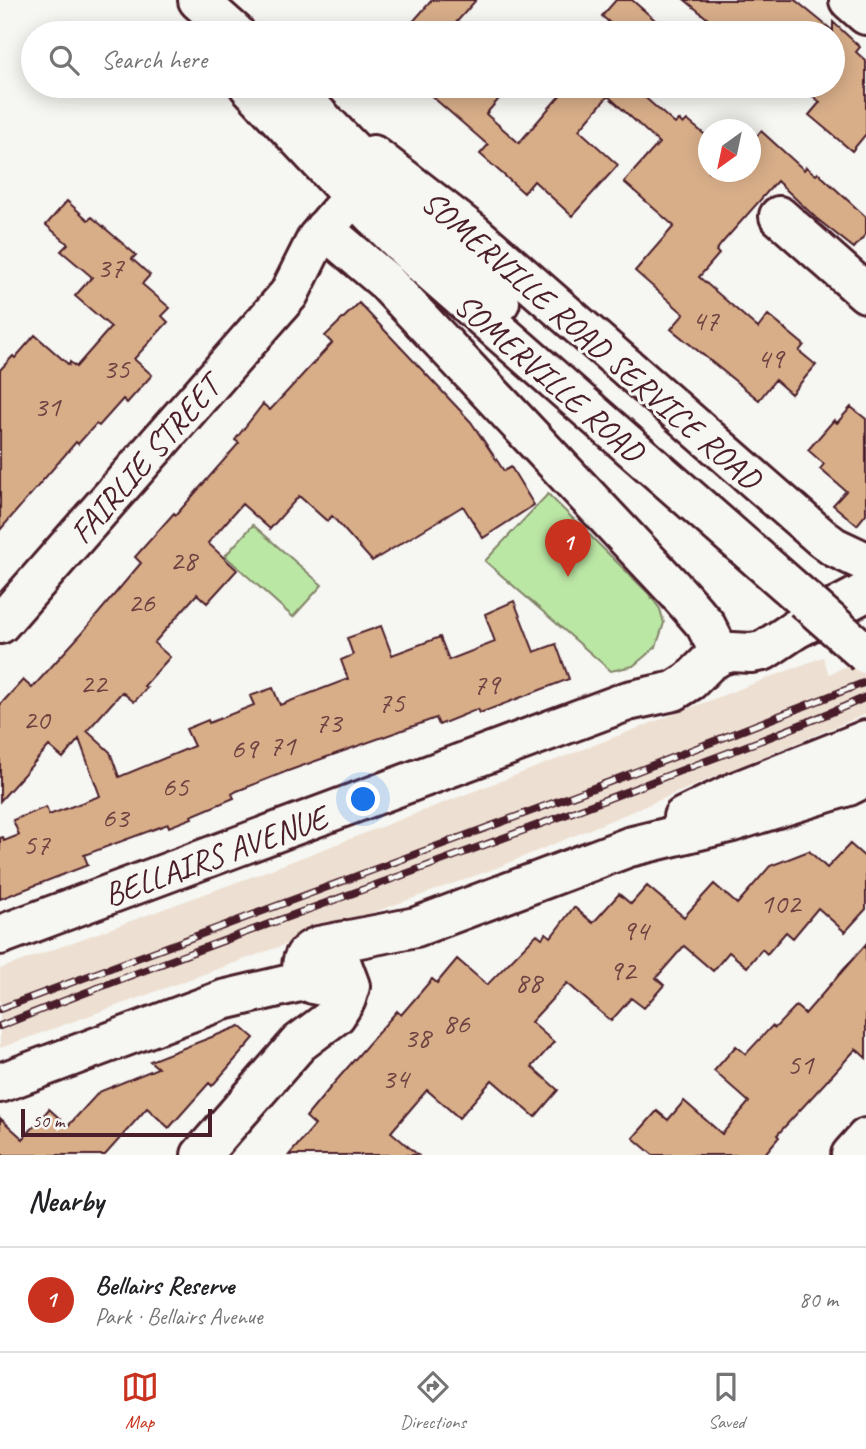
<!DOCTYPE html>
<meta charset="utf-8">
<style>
:root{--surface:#fff;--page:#f2f2f2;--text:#202124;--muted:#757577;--line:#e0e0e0;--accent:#c8321e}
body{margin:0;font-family:Caveat,sans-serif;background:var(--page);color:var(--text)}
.compass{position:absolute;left:698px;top:119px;width:63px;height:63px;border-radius:50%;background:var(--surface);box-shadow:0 4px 18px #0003;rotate:213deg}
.scale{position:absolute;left:21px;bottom:18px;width:191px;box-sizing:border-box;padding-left:7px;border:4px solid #4a1f2b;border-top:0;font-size:19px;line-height:24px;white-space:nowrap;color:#4a1f2b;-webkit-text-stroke:5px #f6f6f2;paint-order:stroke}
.you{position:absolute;left:364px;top:800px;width:24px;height:24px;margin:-18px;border:5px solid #fff;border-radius:50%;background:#1a73e8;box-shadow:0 0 0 10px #1a73e833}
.badge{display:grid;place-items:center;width:46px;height:46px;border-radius:50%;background:var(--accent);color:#fff;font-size:23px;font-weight:700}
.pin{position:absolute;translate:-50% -58px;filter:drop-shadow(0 2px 4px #0008)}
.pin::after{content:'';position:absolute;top:37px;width:24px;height:21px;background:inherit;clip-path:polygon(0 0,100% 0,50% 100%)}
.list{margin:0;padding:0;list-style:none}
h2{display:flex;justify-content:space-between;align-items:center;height:91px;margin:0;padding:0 28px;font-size:30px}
h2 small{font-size:23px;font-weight:400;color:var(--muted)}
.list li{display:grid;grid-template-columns:46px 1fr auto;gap:21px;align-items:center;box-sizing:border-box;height:105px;padding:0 28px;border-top:2px solid var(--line)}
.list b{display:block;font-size:26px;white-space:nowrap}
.list p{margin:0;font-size:23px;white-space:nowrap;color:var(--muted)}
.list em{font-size:23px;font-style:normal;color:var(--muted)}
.icon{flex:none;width:38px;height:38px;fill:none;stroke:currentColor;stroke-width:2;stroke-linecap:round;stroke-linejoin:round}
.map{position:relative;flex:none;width:866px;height:1155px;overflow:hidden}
.search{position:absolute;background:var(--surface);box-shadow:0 4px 18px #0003;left:21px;right:21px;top:21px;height:77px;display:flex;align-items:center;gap:18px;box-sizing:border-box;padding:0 24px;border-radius:38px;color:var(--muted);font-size:26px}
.sheet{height:196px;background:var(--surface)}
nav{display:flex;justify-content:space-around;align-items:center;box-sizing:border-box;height:98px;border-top:2px solid var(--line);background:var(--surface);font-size:19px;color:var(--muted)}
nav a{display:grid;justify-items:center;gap:4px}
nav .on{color:var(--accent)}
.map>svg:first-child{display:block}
.built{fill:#ede0d2}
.green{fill:#bbe7a5;stroke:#828368;stroke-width:2}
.building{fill:#d8ae89;stroke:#4a1f2b;stroke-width:2}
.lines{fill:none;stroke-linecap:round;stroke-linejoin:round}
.minor-casing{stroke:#4a1f2b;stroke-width:44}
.major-casing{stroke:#4a1f2b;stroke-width:44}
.minor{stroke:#f6f6f2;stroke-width:38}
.major{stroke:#f6f6f2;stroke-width:38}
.rail-casing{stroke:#4a1f2b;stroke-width:8}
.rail{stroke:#f6f6f2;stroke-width:5;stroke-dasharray:16;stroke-linecap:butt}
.major-bridge-casing{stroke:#4a1f2b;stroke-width:44;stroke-linecap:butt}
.major-bridge{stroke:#f6f6f2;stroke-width:38}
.labels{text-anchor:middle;stroke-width:6;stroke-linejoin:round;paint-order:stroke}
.number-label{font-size:30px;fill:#6e4342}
.street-label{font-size:33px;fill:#4a1f2b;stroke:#f6f6f2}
</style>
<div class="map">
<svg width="866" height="1155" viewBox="0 0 866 1155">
<rect width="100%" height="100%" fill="#f6f6f2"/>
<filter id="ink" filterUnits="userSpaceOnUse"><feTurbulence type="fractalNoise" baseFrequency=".0143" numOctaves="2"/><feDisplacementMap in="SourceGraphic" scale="14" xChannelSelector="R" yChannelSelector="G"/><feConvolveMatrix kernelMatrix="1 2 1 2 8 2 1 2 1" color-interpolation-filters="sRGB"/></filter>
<g filter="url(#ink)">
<path class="built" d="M823,657L829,674L866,657V714L499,867L0,1048V969L256,875Z"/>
<path class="green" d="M548,494L648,593L660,609L664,623L656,647L633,666L611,671L485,561Z
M253,525L322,585L293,617L225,556Z"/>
<path class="building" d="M432,0H476L447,33H403Z
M616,0H632L670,33H621L602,16Z
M685,0H795L833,31V22L860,47L856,52L866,61V134L852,151L809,115L820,102L801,86H833V33H725Z
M420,86H510L486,114L519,143L568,86H632L675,124L679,120L683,124L687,120L709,138V172H751V143L761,131L804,170L806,167L816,175L818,173L866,217V234L854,248L816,218L777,181L722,243L716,251L719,254L699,277L758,328L768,315L804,345L799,351L816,365L791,394L775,380L759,400L671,329L684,314L635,271L674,226L624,182L659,143L608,96L579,130L618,165L572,216L534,181L524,193L480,154L488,145Z
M67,201L88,220L92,217L136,255L132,259L150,275L142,284L170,308L162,316L168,322L134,359L152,375L127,403L123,399L99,426L96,424L78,444L76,442L0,530V370L13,356L15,358L35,335L69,365L70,362L76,367L111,327L75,296L92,277L61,251L68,244L46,225Z
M359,303L471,422L504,471L511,467L534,505L483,538L463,506L372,561L332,516L327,521L299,496L270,529L242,504L208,543L237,570L207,603L197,594L154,643L170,657L144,686L147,688L134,702L122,692L87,731L110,752L119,777L194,746L186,729L208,720L209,723L254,705L250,696L273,688L280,705L348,679L341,660L353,655L347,638L381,626L392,655L440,637L449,660L495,642L485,614L514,601L534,652L556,644L569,679L480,713L478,709L439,725L436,718L285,772L237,791L232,794L234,798L191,816L192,818L169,827L168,824L84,855L88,865L0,899V838L3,837L4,841L19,835L13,820L46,807L49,815L100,796L79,739L63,758L49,746L0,801V705L23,680L32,688L81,634L141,563L135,557L174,513L176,515L239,443L235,440L263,404L270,410L332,343L325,336Z
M851,407L866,419V514L857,525L833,505L846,491L820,469L824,464L808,450L834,420L837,423Z
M850,844L866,858V909L845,932L818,908L793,938L786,932L767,954L762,949L747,967L729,952L713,971L684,946L656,978L664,985L644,1008L631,998L611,1021L567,983L531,1022L554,1042L532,1067L558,1090L535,1117L492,1080L459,1118L427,1090L391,1132L418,1155H289L315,1125L306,1117L335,1082L397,1011L401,1015L432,979L437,983L457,959L487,985L537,934L542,938L546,933L551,937L574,907L593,923L619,894L631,904L647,886L684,917L714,884L737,904L770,866L809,851L827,868Z
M866,944V1058L856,1049L777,1135L779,1137L764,1155H653L633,1138L657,1111L668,1120L684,1101L722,1134L749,1102L714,1071L736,1046L746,1054L772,1026L775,1028L796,1006L805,1014Z
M240,1026L254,1038L212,1086L209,1083L169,1128L147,1108L105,1155H0V1118L23,1139L49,1109L68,1126L99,1092L158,1068L150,1061Z"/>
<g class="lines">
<defs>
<path id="minor" d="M849,0L866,15
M373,155L472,232L822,538L834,547L866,562
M779,216L866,293
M324,229L384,280L678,593L705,624L721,655
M0,624L289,294L317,238L340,211
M683,817L735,792L866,740
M0,935L628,701L674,691L690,681L709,662L721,655L732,652L751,653L763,651L796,629L866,592
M319,946L333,949C347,963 342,981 323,986L313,984L303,971C300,959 307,950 319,946L416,927L629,847L732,822L848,786L860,780L866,771
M0,1083L223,1000L308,980
M201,1155L299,1043L336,1015L346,999L350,986L341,962
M851,1155L866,1138"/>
<path id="major" d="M198,0L235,33
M249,86L340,183L419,261L804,599
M290,86L500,302"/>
</defs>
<use href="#minor" class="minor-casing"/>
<use href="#major" class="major-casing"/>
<use href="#minor" class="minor"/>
<use href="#major" class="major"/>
<defs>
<path id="rail" d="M0,1009L612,781L866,682
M0,1026C218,939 441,864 659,779C728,752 799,728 866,697"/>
</defs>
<use href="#rail" class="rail-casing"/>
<use href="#rail" class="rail"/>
<defs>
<path id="major-bridge" d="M804,599L866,654"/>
</defs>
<use href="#major-bridge" class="major-bridge-casing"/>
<use href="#major-bridge" class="major-bridge"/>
</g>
</g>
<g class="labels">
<g class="number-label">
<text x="110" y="277">37</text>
<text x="705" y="330">47</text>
<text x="770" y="368">49</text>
<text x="116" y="378">35</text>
<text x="47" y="416">31</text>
<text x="183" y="570">28</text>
<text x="141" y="612">26</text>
<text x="93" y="693">22</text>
<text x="486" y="694">79</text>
<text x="391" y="712">75</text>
<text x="36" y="729">20</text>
<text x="328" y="732">73</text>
<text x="282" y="755">71</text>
<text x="244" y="758">69</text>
<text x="175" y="796">65</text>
<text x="115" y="827">63</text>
<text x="36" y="854">57</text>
<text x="780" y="913">102</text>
<text x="635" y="940">94</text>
<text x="622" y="980">92</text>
<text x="528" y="992">88</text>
<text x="456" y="1033">86</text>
<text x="417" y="1047">38</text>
<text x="800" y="1074">51</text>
<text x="395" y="1088">34</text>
</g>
<g class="street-label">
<text transform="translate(592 339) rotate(41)" y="12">SOMERVILLE ROAD SERVICE ROAD</text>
<text transform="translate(550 377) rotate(41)" y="12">SOMERVILLE ROAD</text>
<text transform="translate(144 459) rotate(-49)" y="12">FAIRLIE STREET</text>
<text transform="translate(215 855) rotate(-20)" y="12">BELLAIRS AVENUE</text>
</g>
</g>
</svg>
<svg class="compass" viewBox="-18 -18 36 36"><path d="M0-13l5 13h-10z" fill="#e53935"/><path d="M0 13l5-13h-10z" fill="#757577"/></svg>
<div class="scale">50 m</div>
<div class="you"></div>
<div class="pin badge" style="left:568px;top:577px">1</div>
<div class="search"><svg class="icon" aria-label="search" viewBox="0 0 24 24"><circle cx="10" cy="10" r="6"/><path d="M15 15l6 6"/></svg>Search here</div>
</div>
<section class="sheet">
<h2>Nearby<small></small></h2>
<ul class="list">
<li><span class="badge">1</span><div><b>Bellairs Reserve</b><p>Park · Bellairs Avenue</p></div><em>80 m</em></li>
</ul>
</section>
<nav>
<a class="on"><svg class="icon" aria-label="map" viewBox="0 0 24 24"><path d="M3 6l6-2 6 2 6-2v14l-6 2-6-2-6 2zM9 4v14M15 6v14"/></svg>Map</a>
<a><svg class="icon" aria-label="directions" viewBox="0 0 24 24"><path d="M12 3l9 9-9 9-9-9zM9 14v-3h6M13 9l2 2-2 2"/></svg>Directions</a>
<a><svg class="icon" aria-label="saved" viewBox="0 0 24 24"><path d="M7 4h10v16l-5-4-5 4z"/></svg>Saved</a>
</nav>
